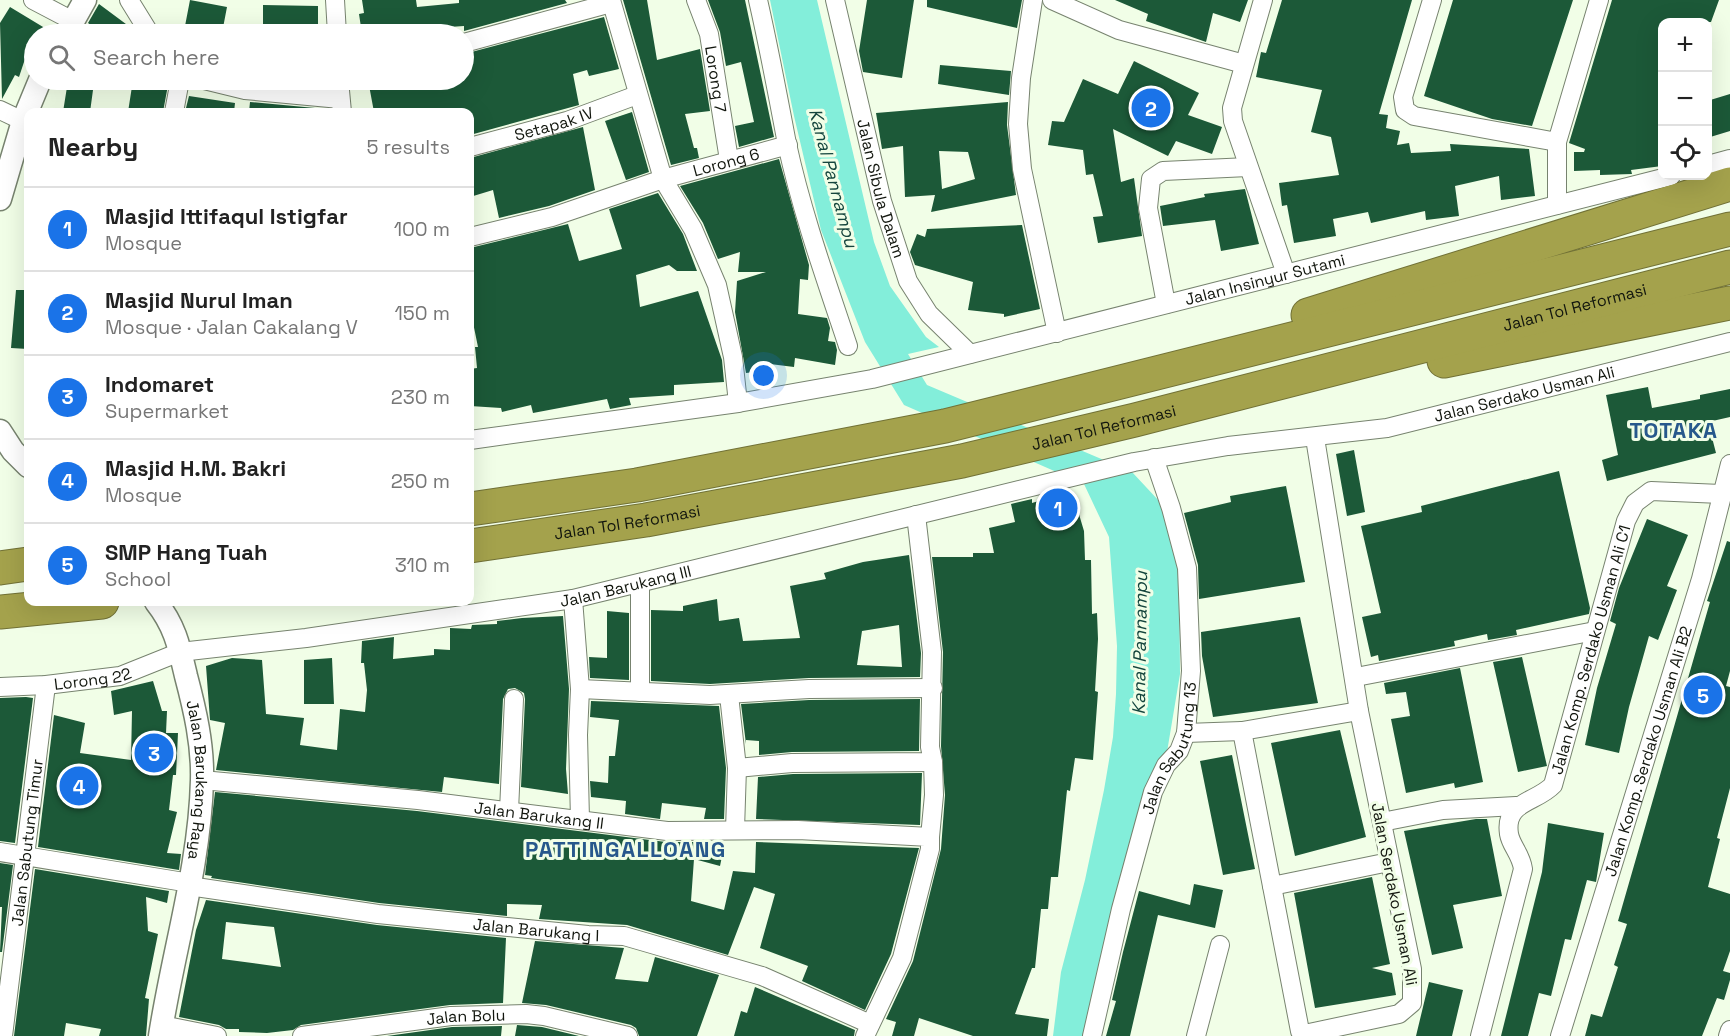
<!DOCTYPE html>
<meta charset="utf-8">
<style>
:root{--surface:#fff;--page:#f2f2f2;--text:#222;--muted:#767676;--line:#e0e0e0;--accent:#1a73e8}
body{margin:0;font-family:"Space Grotesk",sans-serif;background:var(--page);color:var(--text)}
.controls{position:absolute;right:18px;top:18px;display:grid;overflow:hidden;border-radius:12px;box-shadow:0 6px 24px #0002}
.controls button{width:54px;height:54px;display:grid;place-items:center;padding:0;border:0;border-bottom:2px solid var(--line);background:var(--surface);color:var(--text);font:30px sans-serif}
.you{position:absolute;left:764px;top:376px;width:21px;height:21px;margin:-15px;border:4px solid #fff;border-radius:50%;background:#1a73e8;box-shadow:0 0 0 9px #1a73e833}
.badge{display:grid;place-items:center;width:39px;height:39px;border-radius:50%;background:var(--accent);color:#fff;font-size:20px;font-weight:700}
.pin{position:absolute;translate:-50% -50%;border:3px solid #fff;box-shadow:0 2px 6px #0006}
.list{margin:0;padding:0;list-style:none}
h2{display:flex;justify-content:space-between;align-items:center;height:78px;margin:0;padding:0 24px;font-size:26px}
h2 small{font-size:20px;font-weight:400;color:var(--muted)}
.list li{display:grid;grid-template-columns:39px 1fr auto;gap:18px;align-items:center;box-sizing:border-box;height:84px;padding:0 24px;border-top:2px solid var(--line)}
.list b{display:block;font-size:22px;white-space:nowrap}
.list p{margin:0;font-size:20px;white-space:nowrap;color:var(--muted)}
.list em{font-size:20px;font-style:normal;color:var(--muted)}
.icon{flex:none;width:33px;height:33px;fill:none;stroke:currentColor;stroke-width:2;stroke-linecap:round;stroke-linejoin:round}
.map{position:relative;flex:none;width:1730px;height:1036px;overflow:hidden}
.search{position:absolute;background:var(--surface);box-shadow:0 6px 24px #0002;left:24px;top:24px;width:450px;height:66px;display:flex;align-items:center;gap:15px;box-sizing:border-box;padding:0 21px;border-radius:33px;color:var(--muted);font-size:22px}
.panel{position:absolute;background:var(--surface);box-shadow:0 6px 24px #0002;left:24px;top:108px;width:450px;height:498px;border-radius:12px}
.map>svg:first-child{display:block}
.water{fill:#83eeda}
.building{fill:#1c5938;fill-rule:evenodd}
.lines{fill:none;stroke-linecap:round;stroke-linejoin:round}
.minor-casing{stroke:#77836f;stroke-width:20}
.tertiary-casing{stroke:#77836f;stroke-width:25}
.motorway-casing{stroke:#717136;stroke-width:35}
.minor{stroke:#fff;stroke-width:18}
.tertiary{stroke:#fff;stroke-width:22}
.motorway{stroke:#a4a24c;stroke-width:33}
.labels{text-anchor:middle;stroke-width:6;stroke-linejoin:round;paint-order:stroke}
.street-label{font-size:16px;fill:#12160e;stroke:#f1fee7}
.water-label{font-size:18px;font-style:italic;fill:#14453d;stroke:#f1fee7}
.district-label{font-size:22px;font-weight:bold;letter-spacing:1.5px;fill:#27588c;stroke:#f1fee7}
</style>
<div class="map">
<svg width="1730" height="1036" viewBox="0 0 1730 1036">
<rect width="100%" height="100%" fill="#f1fee7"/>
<path class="water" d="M770,0H817L874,242L890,286L926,337L939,347L908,354L927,385L1132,472L1160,502L1179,555L1180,674L1166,758L1087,1036H1053L1061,972L1085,880L1104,790L1113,737L1116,694L1117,646L1109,537L1084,484L904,405L865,342L821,230L794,116Z"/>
<path class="building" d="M190,0L227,7L222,33L185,26Z
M362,0H416L417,7L459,3V0H565L567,3L464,31V26L434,28L394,34H362L359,14L364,13Z
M623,0H647L657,60L700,49L710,111L685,114L694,148H697L699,158L671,165Z
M708,0H745L774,137L739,147L735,126L754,122L741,62L726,66L720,32Z
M867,0H914L902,78L863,72L859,51Z
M927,0H1022L1017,28L927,7Z
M1115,0H1248L1240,22L1213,13L1206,42L1146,21L1148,14Z
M1282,0H1412L1379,114L1388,115L1386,128L1400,131L1397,145L1409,143L1411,153L1451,151L1450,144L1529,149L1535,196L1501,200L1499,176L1455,186L1459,216L1426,220L1425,211L1371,223L1368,212L1333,219L1336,236L1294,243L1287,205L1282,206L1279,183L1339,175L1331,137L1311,132L1322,90L1256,77L1261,52L1266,53Z
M1453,0H1573L1532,126L1492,119L1424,96Z
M1612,0H1719L1711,22H1662V166L1631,170L1632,174L1600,175V170L1574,171V152H1584L1585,149L1569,143Z
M99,4L134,30L137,34H103L88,23Z
M263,5L318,6V34H263Z
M10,7L53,33L34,34V54L28,50L19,77L15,75L2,99L0,23Z
M604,17L619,69L589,76L587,70L573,74L579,105L470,135V112H374L368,80H464V54Z
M1134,61L1199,93L1188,115L1222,127L1212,154L1176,141L1168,156L1113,129L1121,182L1134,178L1142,236L1098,243L1093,217L1103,216L1093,174L1086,175L1083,150L1048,145L1052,121L1064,122L1083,79L1118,94Z
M940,65L1011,71L1009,95L938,84Z
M133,80H164L161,84L168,85L163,112H128Z
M253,80H317V85Z
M67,87L93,90L90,112H63Z
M1730,94V131L1707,138V101Z
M189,96L235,103L234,112H185Z
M250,102L315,108V112H249Z
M1008,102L1007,125L1016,195L931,212L935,195L905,197L903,146L882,149L876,113ZM939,151L968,152L975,179L942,189Z
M632,112L649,172L626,180L605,121Z
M583,127L595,190L549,206L499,218L493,190L470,197V158Z
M779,159L809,265L808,280L800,279L798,314L827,318L830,328L828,341L835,342L837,350L835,365L795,358L794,367L762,363L763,371L746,373L735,312L737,281L766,272H738L740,252L718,259L703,223L680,186Z
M1245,189L1259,244L1221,251L1215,220L1163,226L1160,206L1205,197L1204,194Z
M658,193L683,234L697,271H677L669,265L636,275L640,307L698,291L722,360L724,382L674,385V395L629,398L631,405L610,409L607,399L533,413L531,405L502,412L501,408L470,406V369L477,368L475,347H478L470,308V248L568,224L579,261L622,249L609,209Z
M1022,225L1040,309L1004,317V314L968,310L973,282L915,265L910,252L917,234L925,237L927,229Z
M16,290H28V349L11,348Z
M1648,387L1652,408L1700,399V395L1730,389V417L1708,422L1716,453L1607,481L1602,460L1618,455L1606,395Z
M1354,450L1365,512L1347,516L1336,454Z
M1559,471L1590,608L1589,614L1516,630L1517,635L1488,640L1487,634L1454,641L1455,646L1379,661L1378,655L1371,657L1362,617L1381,613L1361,526L1422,512L1421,506Z
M1286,486L1305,582L1199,599L1198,565L1184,513L1231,502L1230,496Z
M1072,491L1084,531L1085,560H1091L1092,614L1097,613L1098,639L1095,691L1098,692L1093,760L1075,758L1070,791L1067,790L1058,877H1051L1048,909H1041L1035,968H1032L1015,1014L1049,1019L1047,1036H973L919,1018L914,1036H892L896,1022L886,1019L913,961L941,849L945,795L941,746L943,652L932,557H973V553H994L989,528L1015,522L1011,504L1032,499V503Z
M1647,519L1688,535L1667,586L1677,590L1658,640L1649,636L1629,707L1619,753L1585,745L1597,688L1616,624L1610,621L1619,588Z
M1727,541L1730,542V671L1726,686L1730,687V788L1717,838L1720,839L1708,887L1730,894V951L1723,971L1730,973V980L1724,1000L1717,998L1702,1036H1585L1591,1014L1602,1017L1618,967L1614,965L1627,924L1618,921L1710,602L1707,601Z
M909,555L921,653L920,677L809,678L710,684L651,681V610L683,611V606L717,599L719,621L739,618L743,641L800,638L790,586L826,579L824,573L863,562ZM899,625L902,667L857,665L862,631Z
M607,611L629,613V680L590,678L589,657L607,658Z
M563,616L569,689L566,769L568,794L521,787L525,699L524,693L515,688L508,689L503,699L499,784L444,777L442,792L216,770L225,723L210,720L206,666L232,658L262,660L266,714L304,718L300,745L337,750L340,709L365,712L367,690L364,663H361L362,641L394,637L393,659L434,655V649L450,650V628L471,629L472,625L497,624V621L522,618Z
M1300,617L1318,703L1213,717L1202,656L1201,632Z
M1522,657L1547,766L1518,772L1493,662Z
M332,658L334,704H304V660Z
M1460,668L1483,782L1455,788L1454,783L1406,793L1391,719L1410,716L1406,692L1386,694L1384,683Z
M153,681L162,711H167L166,733H178L176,775H173L169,810L177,812L167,853L181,854L179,870L38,847L54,715L85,723L80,753L131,760L132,711L114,715L111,691Z
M26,697L33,698L15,843L0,841V698Z
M920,699L919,751L792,752L759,755V741L746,740V744L741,704L809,700Z
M591,701L719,706L726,768L724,819H704L706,808L662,803L660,819L625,814L626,801L591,797L590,781L608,783L609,756H615L619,720L590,717Z
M1340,730L1366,837L1295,856L1271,743Z
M1232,755L1255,869L1223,875L1200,761Z
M922,773L920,825L756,819L758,777L793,774Z
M215,792L417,811L666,842H725L720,866L694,859L691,901L724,910L733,871L755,873L756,842L919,848L891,954L865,1010L802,981L808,966L760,948L775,894L754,887L728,955L627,925L539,919L542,905L507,904V916L379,903L211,878L212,876L205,875Z
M1476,819H1487L1502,896L1453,905L1463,948L1432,955L1404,831Z
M1548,823L1604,833L1596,882L1587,880L1571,940L1565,939L1551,996L1539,993L1528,1036H1501L1542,872Z
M0,863L13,865L2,952H0L2,907H0Z
M35,869L169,891L167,903L146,897L148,931L158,934L145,998L149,999L146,1036H99L101,1029L66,1023L64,1036H14Z
M1372,877L1390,964L1372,968L1392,973L1396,995L1315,1008L1294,893Z
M1194,884L1223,890L1215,928L1158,915L1130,1036H1106L1116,1001L1112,1000L1123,952L1139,891L1190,905Z
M206,900L377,925L506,938L503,1003L450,1005L301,1025L293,1030L267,1033L239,1032V1029H226L219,1025L179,1017L196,930ZM226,922L274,927L281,967L222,959Z
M535,941L624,948L615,979L648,982L655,957L719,975L697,1036H639L636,1028L631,1025L546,1005L522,1003Z
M1429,982L1463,990L1452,1036H1416Z
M755,987L855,1030L854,1036H734L741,1011L747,1013Z
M517,1025L542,1027L579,1036H515Z
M502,1026L501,1036H387L452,1027Z"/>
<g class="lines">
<defs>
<g id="minor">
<path d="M33,0L73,21"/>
<path d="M129,0L150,34"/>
<path d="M335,0L337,34"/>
<path d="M611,0L663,179L693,229L717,285L733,357L738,403"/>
<path id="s1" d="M696,0L709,34L729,160"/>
<path d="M758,0C769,48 778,96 787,144C802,213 826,280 848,346"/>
<path id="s2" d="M835,0L882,201L908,281L929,314L970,354"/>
<path d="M1033,0L1021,78L1018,124L1022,169L1057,333"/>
<path d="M1052,0L1119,30L1244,64"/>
<path d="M1263,0L1232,108L1233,121L1286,274"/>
<path d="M1432,0L1403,97L1405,110L1414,116L1557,142L1599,0"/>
<path d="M464,43L611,3"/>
<path d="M204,80L245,90L340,99"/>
<path d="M339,80L342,112"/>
<path d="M0,110L23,121"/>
<path d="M174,112L180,80"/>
<path d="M1557,142V205"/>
<path id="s3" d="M470,147L567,121L637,95"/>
<path d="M1708,165L1730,159"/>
<path id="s4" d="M470,237L552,217L663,179L788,145"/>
<path d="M1166,304L1148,208L1151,179L1163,171L1248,167"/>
<path id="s5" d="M470,440L738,403L872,379L1671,176"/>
<path d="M573,599L580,689L578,735L580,820"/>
<path d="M1356,677L1595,631"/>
<path id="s6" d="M0,687L46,685L120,676L180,652L306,638L573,599L1134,462L1228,446L1387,428L1730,342"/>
<path d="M580,689L710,695L809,689L933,688"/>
<path d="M640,692V583"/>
<path d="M729,695L737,768L735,830"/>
<path d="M1242,731L1300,1031L1309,1033L1399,1014L1412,1003V969L1359,711L1315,438"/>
<path d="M1186,733L1242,731L1359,711"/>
<path d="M737,768L792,763L933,762L930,747L932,652L916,515"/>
<path id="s7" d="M202,780L418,800L667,831L798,830L930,837V849L902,958L865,1036"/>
<path d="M509,811L514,699"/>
<path d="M1382,822L1443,810L1516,806"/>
<path d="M930,837L934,795L933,762"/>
<path d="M0,852L190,883"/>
<path id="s8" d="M189,886L378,914L588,935L624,936L762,976L870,1024"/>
<path d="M1272,886L1389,862"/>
<path d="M162,1025L217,1036"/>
<path id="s9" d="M3,1036L46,685"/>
<path id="s10" d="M302,1036L451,1016L526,1014L544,1016L628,1036"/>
<path id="s11" d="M1092,1036L1121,909L1153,792L1166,765L1179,751L1186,733L1191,671L1187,568L1171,508L1154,458"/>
<path d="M1196,1036L1220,945"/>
<path id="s12" d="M1480,1036L1523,869C1521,854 1511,846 1509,834C1504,801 1536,803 1553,785L1626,521L1635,503L1651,491L1721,494"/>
<path id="s13" d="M1560,1036L1701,579L1730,464"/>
<path d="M1728,1036L1730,1030"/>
</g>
<g id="tertiary">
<path d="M66,34L85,0"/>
<path d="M0,199L23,121L40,80"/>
<path d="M0,431L13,451L28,466"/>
<path id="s14" d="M156,602C175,626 179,646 186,676C195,710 203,745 202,780C200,866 173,951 160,1036"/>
</g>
<g id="motorway">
<path d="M1308,315L1730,184"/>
<path d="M1444,361L1730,303"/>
<path d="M470,509L637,485L945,426L1730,229"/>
<path id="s15" d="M470,546L646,520L962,461L1135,420L1730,267"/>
<path d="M0,568L28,564"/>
<path d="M0,612L102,602"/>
</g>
</defs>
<use href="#minor" class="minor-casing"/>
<use href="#tertiary" class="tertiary-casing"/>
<use href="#motorway" class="motorway-casing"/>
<use href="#minor" class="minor"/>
<use href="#tertiary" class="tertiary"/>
<use href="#motorway" class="motorway"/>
</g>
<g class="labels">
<g class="street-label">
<text dy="6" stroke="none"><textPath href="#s1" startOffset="82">Lorong 7</textPath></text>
<text dy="6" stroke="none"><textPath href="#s3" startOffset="87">Setapak IV</textPath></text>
<text dy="6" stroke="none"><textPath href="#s4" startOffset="267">Lorong 6</textPath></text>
<text dy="6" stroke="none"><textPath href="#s2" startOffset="194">Jalan Sibula Dalam</textPath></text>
<text dy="6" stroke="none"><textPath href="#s5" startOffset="812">Jalan Insinyur Sutami</textPath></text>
<text dy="6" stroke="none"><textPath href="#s15" startOffset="1131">Jalan Tol Reformasi</textPath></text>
<text dy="6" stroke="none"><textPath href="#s6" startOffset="1556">Jalan Serdako Usman Ali</textPath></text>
<text dy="6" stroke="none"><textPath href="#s15" startOffset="645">Jalan Tol Reformasi</textPath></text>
<text dy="6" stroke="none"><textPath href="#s15" startOffset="159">Jalan Tol Reformasi</textPath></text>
<text dy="6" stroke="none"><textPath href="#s6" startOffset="636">Jalan Barukang III</textPath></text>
<text dy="6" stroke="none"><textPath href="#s12" startOffset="422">Jalan Komp. Serdako Usman Ali C1</textPath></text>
<text dy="6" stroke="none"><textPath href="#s6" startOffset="93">Lorong 22</textPath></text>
<text dy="6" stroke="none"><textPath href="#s11" startOffset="300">Jalan Sabutung 13</textPath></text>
<text dy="6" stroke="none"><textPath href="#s13" startOffset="298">Jalan Komp. Serdako Usman Ali B2</textPath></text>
<text dy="6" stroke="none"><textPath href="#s14" startOffset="186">Jalan Barukang Raya</textPath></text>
<text dy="6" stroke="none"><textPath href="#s7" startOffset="339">Jalan Barukang II</textPath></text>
<text dy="6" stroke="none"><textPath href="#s9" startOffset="195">Jalan Sabutung Timur</textPath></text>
<text transform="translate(1395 894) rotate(79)" y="6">Jalan Serdako Usman Ali</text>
<text dy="6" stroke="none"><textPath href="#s8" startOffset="350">Jalan Barukang I</textPath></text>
<text dy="6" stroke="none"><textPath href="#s10" startOffset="165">Jalan Bolu</textPath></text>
</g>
<g class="water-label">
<text transform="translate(833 178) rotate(75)" y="6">Kanal Pannampu</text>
<text transform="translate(1140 643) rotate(-89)" y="6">Kanal Pannampu</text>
</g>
<g class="district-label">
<text x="1674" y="438">TOTAKA</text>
<text x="626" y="857">PATTINGALLOANG</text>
</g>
</g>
</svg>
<div class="controls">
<button>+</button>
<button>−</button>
<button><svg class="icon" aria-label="locate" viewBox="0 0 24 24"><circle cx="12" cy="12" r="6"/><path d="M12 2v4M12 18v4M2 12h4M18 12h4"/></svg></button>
</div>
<div class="you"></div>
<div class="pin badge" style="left:1058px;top:508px">1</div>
<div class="pin badge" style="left:1151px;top:108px">2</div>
<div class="pin badge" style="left:154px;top:753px">3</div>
<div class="pin badge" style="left:79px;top:786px">4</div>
<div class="pin badge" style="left:1703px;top:695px">5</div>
<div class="search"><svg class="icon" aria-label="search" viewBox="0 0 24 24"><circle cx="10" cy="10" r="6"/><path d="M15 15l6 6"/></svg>Search here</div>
<section class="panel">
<h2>Nearby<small>5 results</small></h2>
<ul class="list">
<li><span class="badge">1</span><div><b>Masjid Ittifaqul Istigfar</b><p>Mosque</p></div><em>100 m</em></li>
<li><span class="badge">2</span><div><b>Masjid Nurul Iman</b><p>Mosque · Jalan Cakalang V</p></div><em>150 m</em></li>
<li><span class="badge">3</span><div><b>Indomaret</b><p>Supermarket</p></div><em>230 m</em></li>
<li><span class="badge">4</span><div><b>Masjid H.M. Bakri</b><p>Mosque</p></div><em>250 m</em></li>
<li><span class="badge">5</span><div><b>SMP Hang Tuah</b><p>School</p></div><em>310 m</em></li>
</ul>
</section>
</div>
